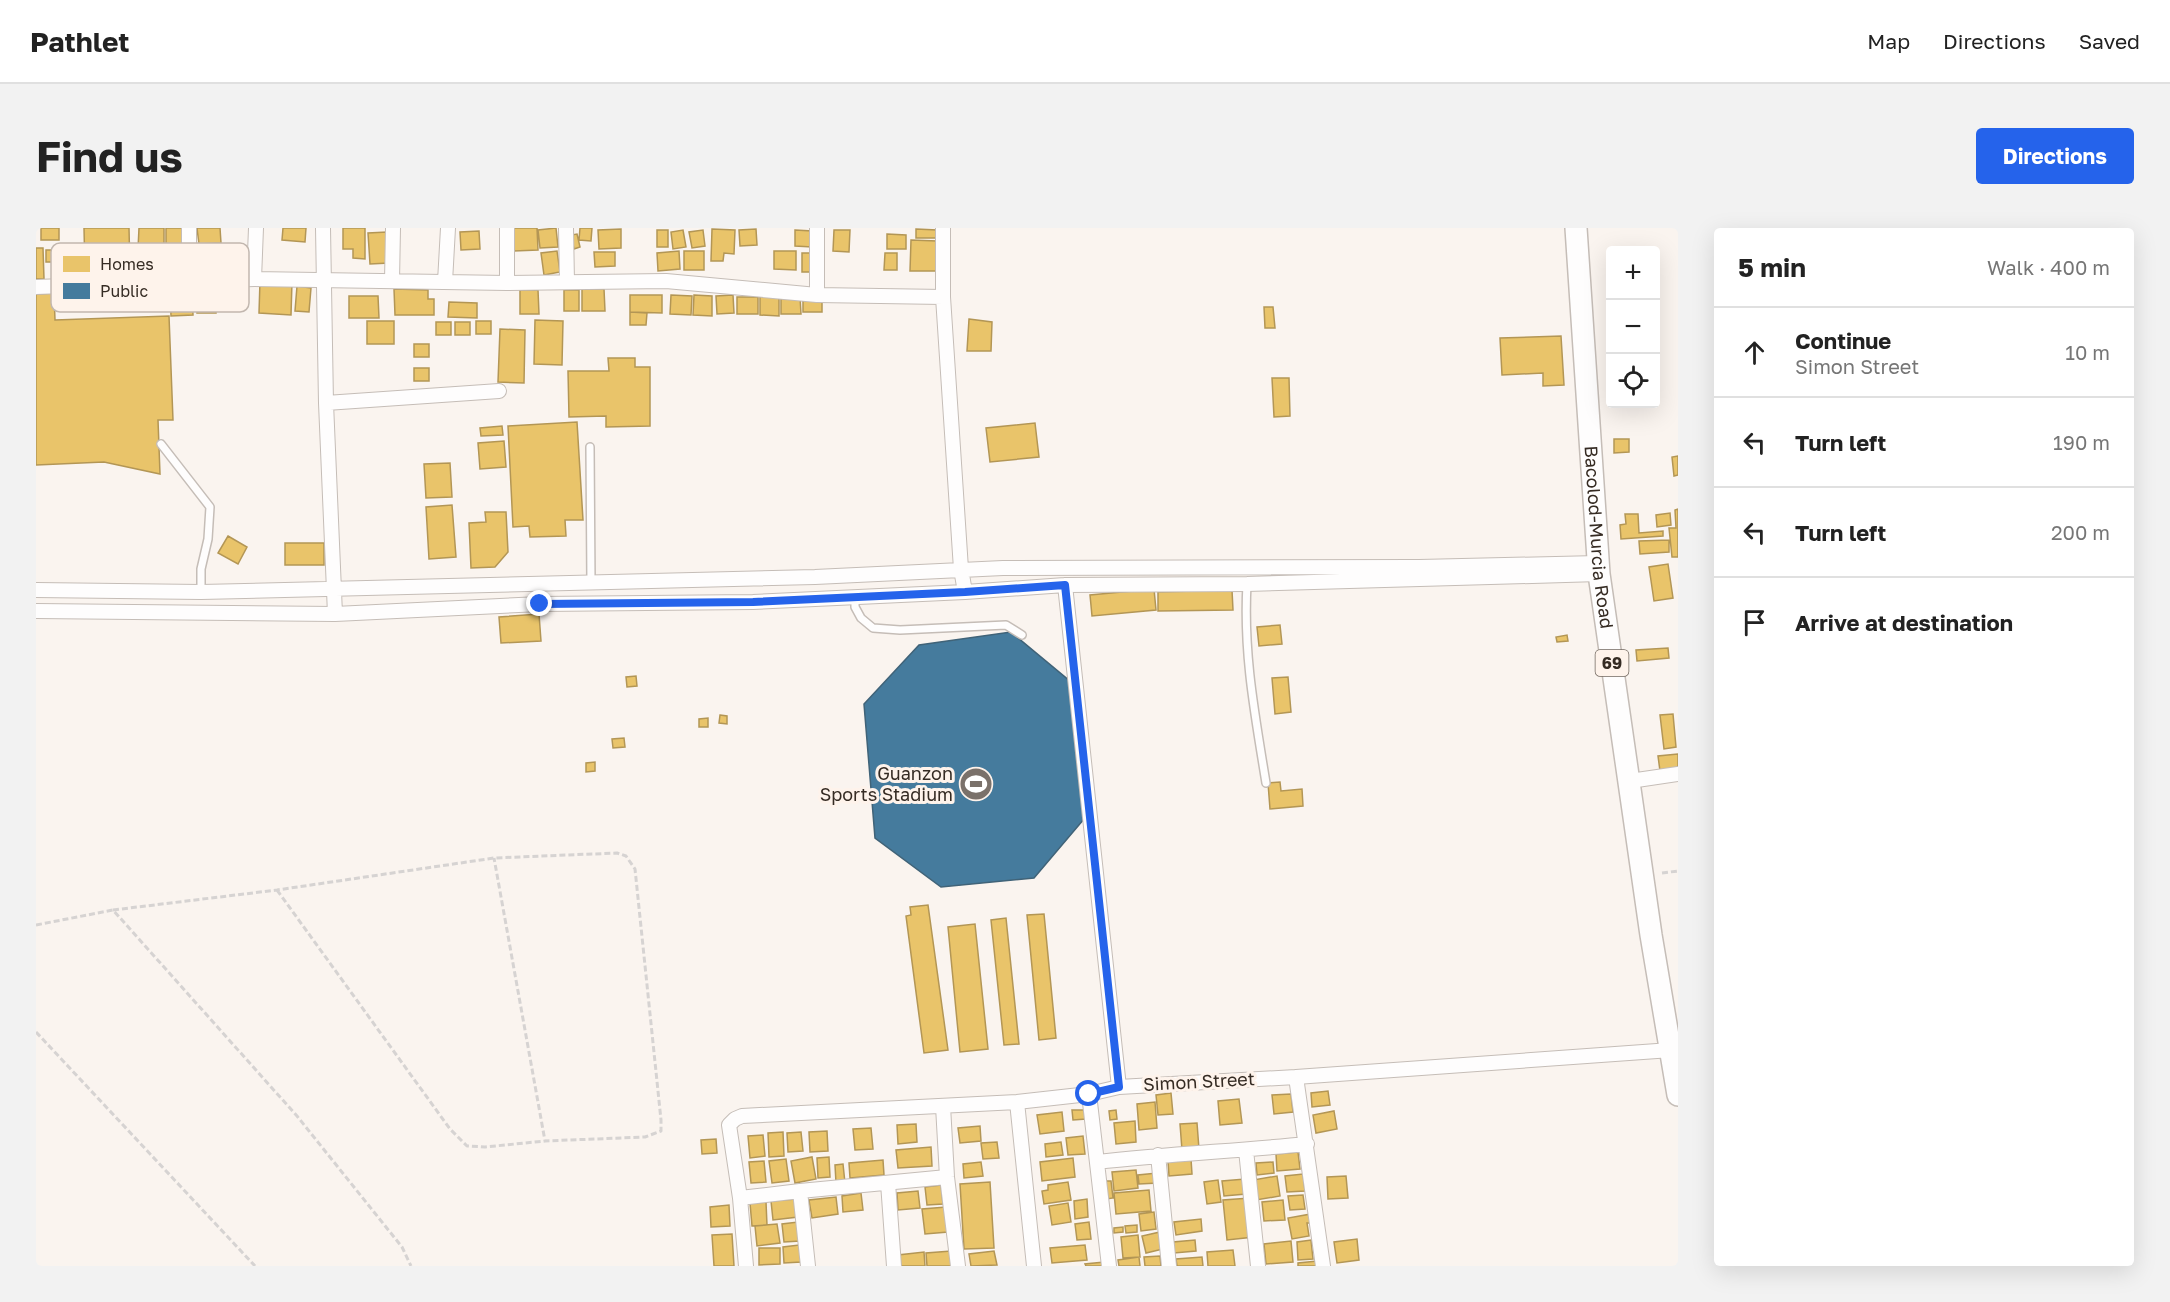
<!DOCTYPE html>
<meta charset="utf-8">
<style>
:root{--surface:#fff;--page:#f2f2f2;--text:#222;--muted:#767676;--line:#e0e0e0;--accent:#2563eb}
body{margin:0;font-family:"Golos Text",sans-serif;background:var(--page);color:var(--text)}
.controls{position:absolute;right:18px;top:18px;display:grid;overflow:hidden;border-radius:6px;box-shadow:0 6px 24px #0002}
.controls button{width:54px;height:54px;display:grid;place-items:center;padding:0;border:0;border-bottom:2px solid var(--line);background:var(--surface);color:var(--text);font:30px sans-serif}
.stop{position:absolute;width:18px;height:18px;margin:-14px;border:4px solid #2563eb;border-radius:50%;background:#fff}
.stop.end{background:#2563eb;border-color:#fff;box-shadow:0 2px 6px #0008}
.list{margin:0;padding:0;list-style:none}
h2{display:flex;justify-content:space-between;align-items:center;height:78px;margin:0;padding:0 24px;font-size:26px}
h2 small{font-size:20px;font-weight:400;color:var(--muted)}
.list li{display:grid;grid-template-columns:39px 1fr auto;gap:18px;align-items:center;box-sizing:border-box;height:90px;padding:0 24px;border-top:2px solid var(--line)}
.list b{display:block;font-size:22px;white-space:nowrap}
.list p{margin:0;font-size:20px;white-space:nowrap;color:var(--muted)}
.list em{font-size:20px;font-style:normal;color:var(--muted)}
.icon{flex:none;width:33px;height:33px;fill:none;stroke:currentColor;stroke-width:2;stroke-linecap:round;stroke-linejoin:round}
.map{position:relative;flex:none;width:1642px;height:1038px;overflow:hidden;border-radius:6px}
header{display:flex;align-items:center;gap:36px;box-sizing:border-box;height:84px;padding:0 30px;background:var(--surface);border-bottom:2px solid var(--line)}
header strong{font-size:28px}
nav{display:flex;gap:33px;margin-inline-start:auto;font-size:21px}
.intro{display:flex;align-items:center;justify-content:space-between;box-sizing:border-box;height:144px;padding:0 36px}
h1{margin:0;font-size:42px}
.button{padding:15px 27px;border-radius:6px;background:var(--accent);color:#fff;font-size:21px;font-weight:700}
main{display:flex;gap:36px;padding:0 36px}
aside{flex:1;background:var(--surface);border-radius:6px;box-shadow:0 6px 24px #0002}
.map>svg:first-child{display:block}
.homes{fill:#e9c46a;stroke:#b39655;stroke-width:1.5}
.public{fill:#457b9d;stroke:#406378;stroke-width:1.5}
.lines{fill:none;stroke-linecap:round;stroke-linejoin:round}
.service-casing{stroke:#c5bdb7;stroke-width:10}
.minor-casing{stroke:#c5bdb7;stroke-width:16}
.primary-casing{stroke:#c5bdb7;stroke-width:24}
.path{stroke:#d6d3d2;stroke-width:3;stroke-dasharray:6 3;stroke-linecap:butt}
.service{stroke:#fefdfd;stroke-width:7}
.minor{stroke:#fefdfd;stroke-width:14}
.primary{stroke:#fefdfd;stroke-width:21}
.route{stroke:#2563eb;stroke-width:8}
.labels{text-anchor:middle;stroke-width:6;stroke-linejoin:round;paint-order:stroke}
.shield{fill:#fef3eb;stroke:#71675f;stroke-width:1.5}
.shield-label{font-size:16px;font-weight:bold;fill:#352b23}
.street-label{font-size:18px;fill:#352b23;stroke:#fef3eb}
.poi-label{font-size:18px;fill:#352b23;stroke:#fef3eb;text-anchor:end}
.key{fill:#fef3eb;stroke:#c2b7af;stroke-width:1.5}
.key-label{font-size:16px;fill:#352b23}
</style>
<header>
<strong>Pathlet</strong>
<nav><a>Map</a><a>Directions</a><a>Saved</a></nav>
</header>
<div class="intro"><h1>Find us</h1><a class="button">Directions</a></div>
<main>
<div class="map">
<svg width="1642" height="1038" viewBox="0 0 1642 1038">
<rect width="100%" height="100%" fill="#faf4ef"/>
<path class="homes" d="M5,0H23V12H5Z
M48,0H93L94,43H49Z
M103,0H128V21H102Z
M130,0H147V19H130Z
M161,0H184L185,15L163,16Z
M247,0H270L269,14L246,12Z
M307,0H329V31L317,30V21H307Z
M478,0H501L502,22L478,23Z
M520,0L522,19L504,20L502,2Z
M544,0H556L555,13L543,12Z
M585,1V20L563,21L562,2Z
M676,1L699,2L698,26L688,25L687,33H675Z
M720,1L721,17L704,18L703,2Z
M880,1L901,2V10H880Z
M621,2H632V19H621Z
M647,2L650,19L637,21L635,4Z
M667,2L669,18L656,20L653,4Z
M759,2L776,3V19L759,18Z
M798,2H814L813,24L797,23Z
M443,3L444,21L425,22L424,4Z
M351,4L353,35L334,36L332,5Z
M541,6L544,19L538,21L535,7Z
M851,6L870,7V21H851Z
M875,12L901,13L900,43H874Z
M0,20H7L8,51H0Z
M10,22H25L26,34H10Z
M521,23L524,44L508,47L505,25Z
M643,23L644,41L622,43L621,25Z
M648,23H668V42H648Z
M738,23H760V42L738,41Z
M558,24H579V38L559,39Z
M766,25H778V44H766Z
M849,25H861V42H848Z
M224,53L256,54L255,87L223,85Z
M261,58L275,60L273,84L259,83Z
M161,59H180V85H161Z
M156,60L157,87L135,88L134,61Z
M358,61L392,62V71H398V87H359Z
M546,61H568L569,83H546Z
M484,62H502L503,86H484Z
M528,62H543V83H528Z
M18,65L19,92L133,88L137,192H122L124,246L68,234L0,237V66Z
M594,67H626V85L594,84Z
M635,67L656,68L655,87L634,86Z
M658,67L676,68V88L657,87Z
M697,67L698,85L681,86L680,68Z
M313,68H342L343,90H313Z
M724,68L743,69V88L724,87Z
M701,69H722V86H701Z
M745,69H764L765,86H745Z
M767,69H786V84H767Z
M413,74L441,75V90L412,89Z
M1228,79H1237L1239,100H1229Z
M594,84L611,85L610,97H594Z
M933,91L956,94L955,123H931Z
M499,92L527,93L526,137L498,136Z
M331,93H358V116H331Z
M440,93H455V106H440Z
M400,94H415V107H400Z
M419,94H434V107H419Z
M464,101L489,102L488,155L462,154Z
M1525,108L1528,157L1507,158V145L1466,147L1464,110Z
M378,116H393V129H378Z
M572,130H599V139H614V198L570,199V188L533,189L532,143H573Z
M378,140H393V153H378Z
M1236,150H1253L1254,188L1238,189Z
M541,194L547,292H529L530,308L494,309L493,298L477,299L472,198Z
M999,195L1003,229L954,234L950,200Z
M466,198L467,207L445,208L444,200Z
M1578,211H1593V224L1578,225Z
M468,213L470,239L444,241L442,215Z
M1642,228V247L1638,248L1636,229Z
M414,235L416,269L390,270L388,236Z
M416,277L420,329L393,331L390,279Z
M1642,281V329H1636L1633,300H1640L1639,282Z
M449,284H470L472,324L459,339L435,340L433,295L450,294Z
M1634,285L1635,297L1621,299L1620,287Z
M1589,286H1602L1603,305L1627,303V308L1585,311L1584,297L1590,296Z
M192,308L211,319L202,336L182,325Z
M1633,312V324L1604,326L1603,313Z
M249,315H288V337H249Z
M1632,336L1637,370L1618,373L1613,339Z
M1118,361L1120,382L1056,388L1054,367Z
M1196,362L1197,382L1122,383V364Z
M503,386L505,413L465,415L463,389Z
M1244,397L1246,416L1223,418L1221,399Z
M1531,407L1532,413L1521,414L1520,409Z
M1632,420L1633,430L1601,433L1600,422Z
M600,448L601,458L591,459L590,449Z
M1252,449L1255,484L1239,486L1236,450Z
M1637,486L1640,519L1628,521L1624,487Z
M684,487L691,488V496L683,495Z
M672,490V499H663V491Z
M588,510L589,519L577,520L576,511Z
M1642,526V541L1624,543L1622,528Z
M559,534V543L550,544V535Z
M1244,554L1245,563L1266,561L1267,578L1234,581L1232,555Z
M892,677L912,822L888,825L870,688L875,687L874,679Z
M1008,686L1020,810L1003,812L991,687Z
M970,690L983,816L968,817L955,692Z
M939,696L952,821L924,824L912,699Z
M1292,863L1294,877L1276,879L1275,865Z
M1135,865L1137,886L1122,887L1120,867Z
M1255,866L1257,884L1238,886L1236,867Z
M1203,871L1206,895L1184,897L1182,873Z
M1119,874L1121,900L1103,902L1101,876Z
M1036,882H1049L1050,891L1037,892Z
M1080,882L1081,891L1074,892L1073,883Z
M1298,883L1301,901L1280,905L1277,887Z
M1026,884L1028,903L1004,906L1001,887Z
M1099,893L1100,914L1080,916L1078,895Z
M1161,895L1163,921L1146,922L1144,896Z
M880,896L881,914L862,916L861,897Z
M944,898L945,913L924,915L922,900Z
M835,900L837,921L819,922L817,901Z
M791,903L792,923L774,924L773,904Z
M747,904L748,928L733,929L732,905Z
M765,904L767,923L752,924L751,905Z
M727,907L729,928L714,930L712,908Z
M1047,908L1049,926L1032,927L1030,910Z
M680,911L681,925L666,926L665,912Z
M961,914L963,930L947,931L945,915Z
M1025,914L1027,927L1010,929L1009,916Z
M895,919L896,938L862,940L860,922Z
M1262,924L1264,941L1241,943L1240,926Z
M776,929L780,951L759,955L755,933Z
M793,929L794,949L782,950L781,930Z
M1037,930L1039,949L1006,953L1004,934Z
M750,931L753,953L736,955L733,933Z
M1155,931L1156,946L1133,948L1132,933Z
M847,932L848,947L814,950L813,935Z
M728,933L730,954L715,955L713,934Z
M945,934L947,948L928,950L927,936Z
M1237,934L1238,945L1221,947L1220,935Z
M807,936L809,955H800L799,937Z
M1100,942L1102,960L1078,963L1076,944Z
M1121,945L1122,955L1103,956L1102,947Z
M1267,946L1269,963L1251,964L1249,948Z
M1241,948L1244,968L1220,972L1217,952Z
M1310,948L1312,970L1292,971L1291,949Z
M1209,951L1210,966L1188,968L1186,953Z
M1182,952L1185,974L1171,976L1168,954Z
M1069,953H1075L1077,970L1071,971Z
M954,954L958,1020L928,1021L924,956Z
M1032,954L1035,972L1008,976L1006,963L1012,962V957Z
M905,957L907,976L891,977L889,959Z
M1113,962L1115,983L1080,986L1078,965Z
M882,963L884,980L862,982L861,965Z
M825,965L827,982L807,984L806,968Z
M1267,967L1269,981L1254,982L1252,968Z
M800,969L802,986L776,990L773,972Z
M1214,970L1218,1009L1191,1012L1187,972Z
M760,971L762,989L737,992L735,973Z
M1051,971L1052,989L1039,991L1038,973Z
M1247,972L1249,992L1228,993L1226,974Z
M730,974L731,997L716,998L714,975Z
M1032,975L1035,994L1016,997L1013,978Z
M693,977L694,998L675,999L674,979Z
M910,979L912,1004L889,1006L886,981Z
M1118,984L1120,1001L1105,1003L1103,986Z
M1275,986L1276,995H1271L1273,1008L1256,1011L1252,990Z
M1165,991L1166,1003L1140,1007L1138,994Z
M762,994L764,1013L748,1014L746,996Z
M1053,994L1055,1011L1041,1012L1039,996Z
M741,996L744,1015L721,1018L719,998Z
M1101,997V1004L1090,1005L1089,998Z
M1087,999V1004L1078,1005V1000Z
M1124,1004L1127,1021L1110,1025L1106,1008Z
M696,1006L698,1038H678L676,1007Z
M1102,1007L1104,1029L1087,1030L1085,1009Z
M1321,1011L1323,1032L1301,1035L1298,1014Z
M1159,1012L1160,1023L1138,1025L1137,1014Z
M1275,1012L1277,1031L1262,1032L1261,1014Z
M1255,1013L1257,1034L1230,1036L1228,1016Z
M763,1017L765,1034L748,1035L747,1019Z
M1049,1017L1051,1032L1016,1035L1014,1020Z
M723,1020H744V1036L723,1037Z
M1197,1022L1199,1038H1172L1171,1024Z
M915,1023L917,1038H891L890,1025Z
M958,1023L961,1037L935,1038L933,1026Z
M888,1024L889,1038H863L862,1027Z
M1124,1028L1125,1038H1109L1108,1029Z
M1103,1029L1104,1038H1083L1082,1032Z
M1166,1029L1167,1038H1141L1140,1031Z
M1281,1033L1282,1038H1262V1035Z
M1068,1034L1069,1038H1050L1049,1036Z"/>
<path class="public" d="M975,404L1035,454L1048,591L998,650L905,659L839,610L828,476L883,417Z"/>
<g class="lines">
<defs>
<path id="service" d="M125,216L174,279L172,311L165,341V364
M554,219L555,355
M1211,356C1207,425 1219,487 1230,555
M819,369V379L825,390L837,400L864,402L970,397L986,407"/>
<path id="minor" d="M153,0V52
M287,0L290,175L299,386
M530,0L531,54
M218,51L220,0
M356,53L357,0
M409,54L412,0
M471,55V0
M0,59L218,51L471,55L630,53L781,67L907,69L925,341L929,364
M781,67V0
M907,69V0
M290,175L463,163
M1029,357L1083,859
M0,362L165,364L779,349L967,340L1383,339L1562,335
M0,383L299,386L504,376L717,374L929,364L1029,357L1211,356L1563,346
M1594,553L1642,546
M1260,849L1287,1038
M1053,866L1073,1038
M981,874L998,1038
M907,878L911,949L922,1038
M1210,922L1222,1038
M1122,927L1133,1038
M1061,934C1131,926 1201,923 1271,916
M852,955L858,1038
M704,970L764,963
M710,1038L704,970L693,897L699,891L706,888L981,874L1053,866L1083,859L1260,849L1635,822
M772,1038L764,963L911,949"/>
<g id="primary">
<path id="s1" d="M1540,0L1563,346L1615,707L1642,867"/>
</g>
</defs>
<use href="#service" class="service-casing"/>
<use href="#minor" class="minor-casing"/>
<use href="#primary" class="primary-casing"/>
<path class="path" d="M1626,645L1642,643
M241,662L414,901L431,918L449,919L509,913
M77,682L241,662L458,630L581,625L590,628L599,641L625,892V903L609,909L509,913L458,630
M0,697L77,682L261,888L366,1019L375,1038
M0,804L219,1038"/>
<use href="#service" class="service"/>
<use href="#minor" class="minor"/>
<use href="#primary" class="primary"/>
</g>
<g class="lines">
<path class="route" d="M504,376L717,374L929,364L1029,357L1083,859L1053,866"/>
</g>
<defs>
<symbol id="stadium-disc" viewBox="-11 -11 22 22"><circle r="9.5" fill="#7a716a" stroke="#fef3eb"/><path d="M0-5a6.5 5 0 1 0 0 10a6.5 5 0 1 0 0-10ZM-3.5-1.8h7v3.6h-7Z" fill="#fff"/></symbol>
</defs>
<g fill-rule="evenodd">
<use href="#stadium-disc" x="921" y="537" width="38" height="38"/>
</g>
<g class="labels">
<rect class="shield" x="1559.5" y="422" width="33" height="26" rx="4.5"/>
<g class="shield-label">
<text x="1576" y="441">69</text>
</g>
<g class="street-label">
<text dy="6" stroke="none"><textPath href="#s1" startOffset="310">Bacolod-Murcia Road</textPath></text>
<text transform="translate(1163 854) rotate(-3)" y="6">Simon Street</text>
</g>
<g class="poi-label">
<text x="917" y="552">Guanzon<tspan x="917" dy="21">Sports Stadium</tspan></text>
</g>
</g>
<rect x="15" y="15" width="198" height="69" rx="9" class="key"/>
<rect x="27" y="28" width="27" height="16" fill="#e9c46a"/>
<rect x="27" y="55" width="27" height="16" fill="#457b9d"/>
<g class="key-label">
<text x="64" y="42">Homes</text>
<text x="64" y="69">Public</text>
</g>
</svg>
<div class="controls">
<button>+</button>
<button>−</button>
<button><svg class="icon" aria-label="locate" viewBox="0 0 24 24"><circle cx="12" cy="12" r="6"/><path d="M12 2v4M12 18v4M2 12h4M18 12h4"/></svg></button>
</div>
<div class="stop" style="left:1053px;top:866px"></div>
<div class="stop end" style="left:504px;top:376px"></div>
</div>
<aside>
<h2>5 min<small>Walk · 400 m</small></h2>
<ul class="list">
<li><svg class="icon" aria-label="ahead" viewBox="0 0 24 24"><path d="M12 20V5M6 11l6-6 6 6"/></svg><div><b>Continue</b><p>Simon Street</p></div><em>10 m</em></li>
<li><svg class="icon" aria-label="left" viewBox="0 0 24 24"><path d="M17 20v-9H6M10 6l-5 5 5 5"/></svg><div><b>Turn left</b></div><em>190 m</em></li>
<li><svg class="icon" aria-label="left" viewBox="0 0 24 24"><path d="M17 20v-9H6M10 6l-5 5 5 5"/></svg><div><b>Turn left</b></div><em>200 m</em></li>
<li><svg class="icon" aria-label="arrive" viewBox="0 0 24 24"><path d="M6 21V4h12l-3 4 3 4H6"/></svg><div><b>Arrive at destination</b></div></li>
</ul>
</aside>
</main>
